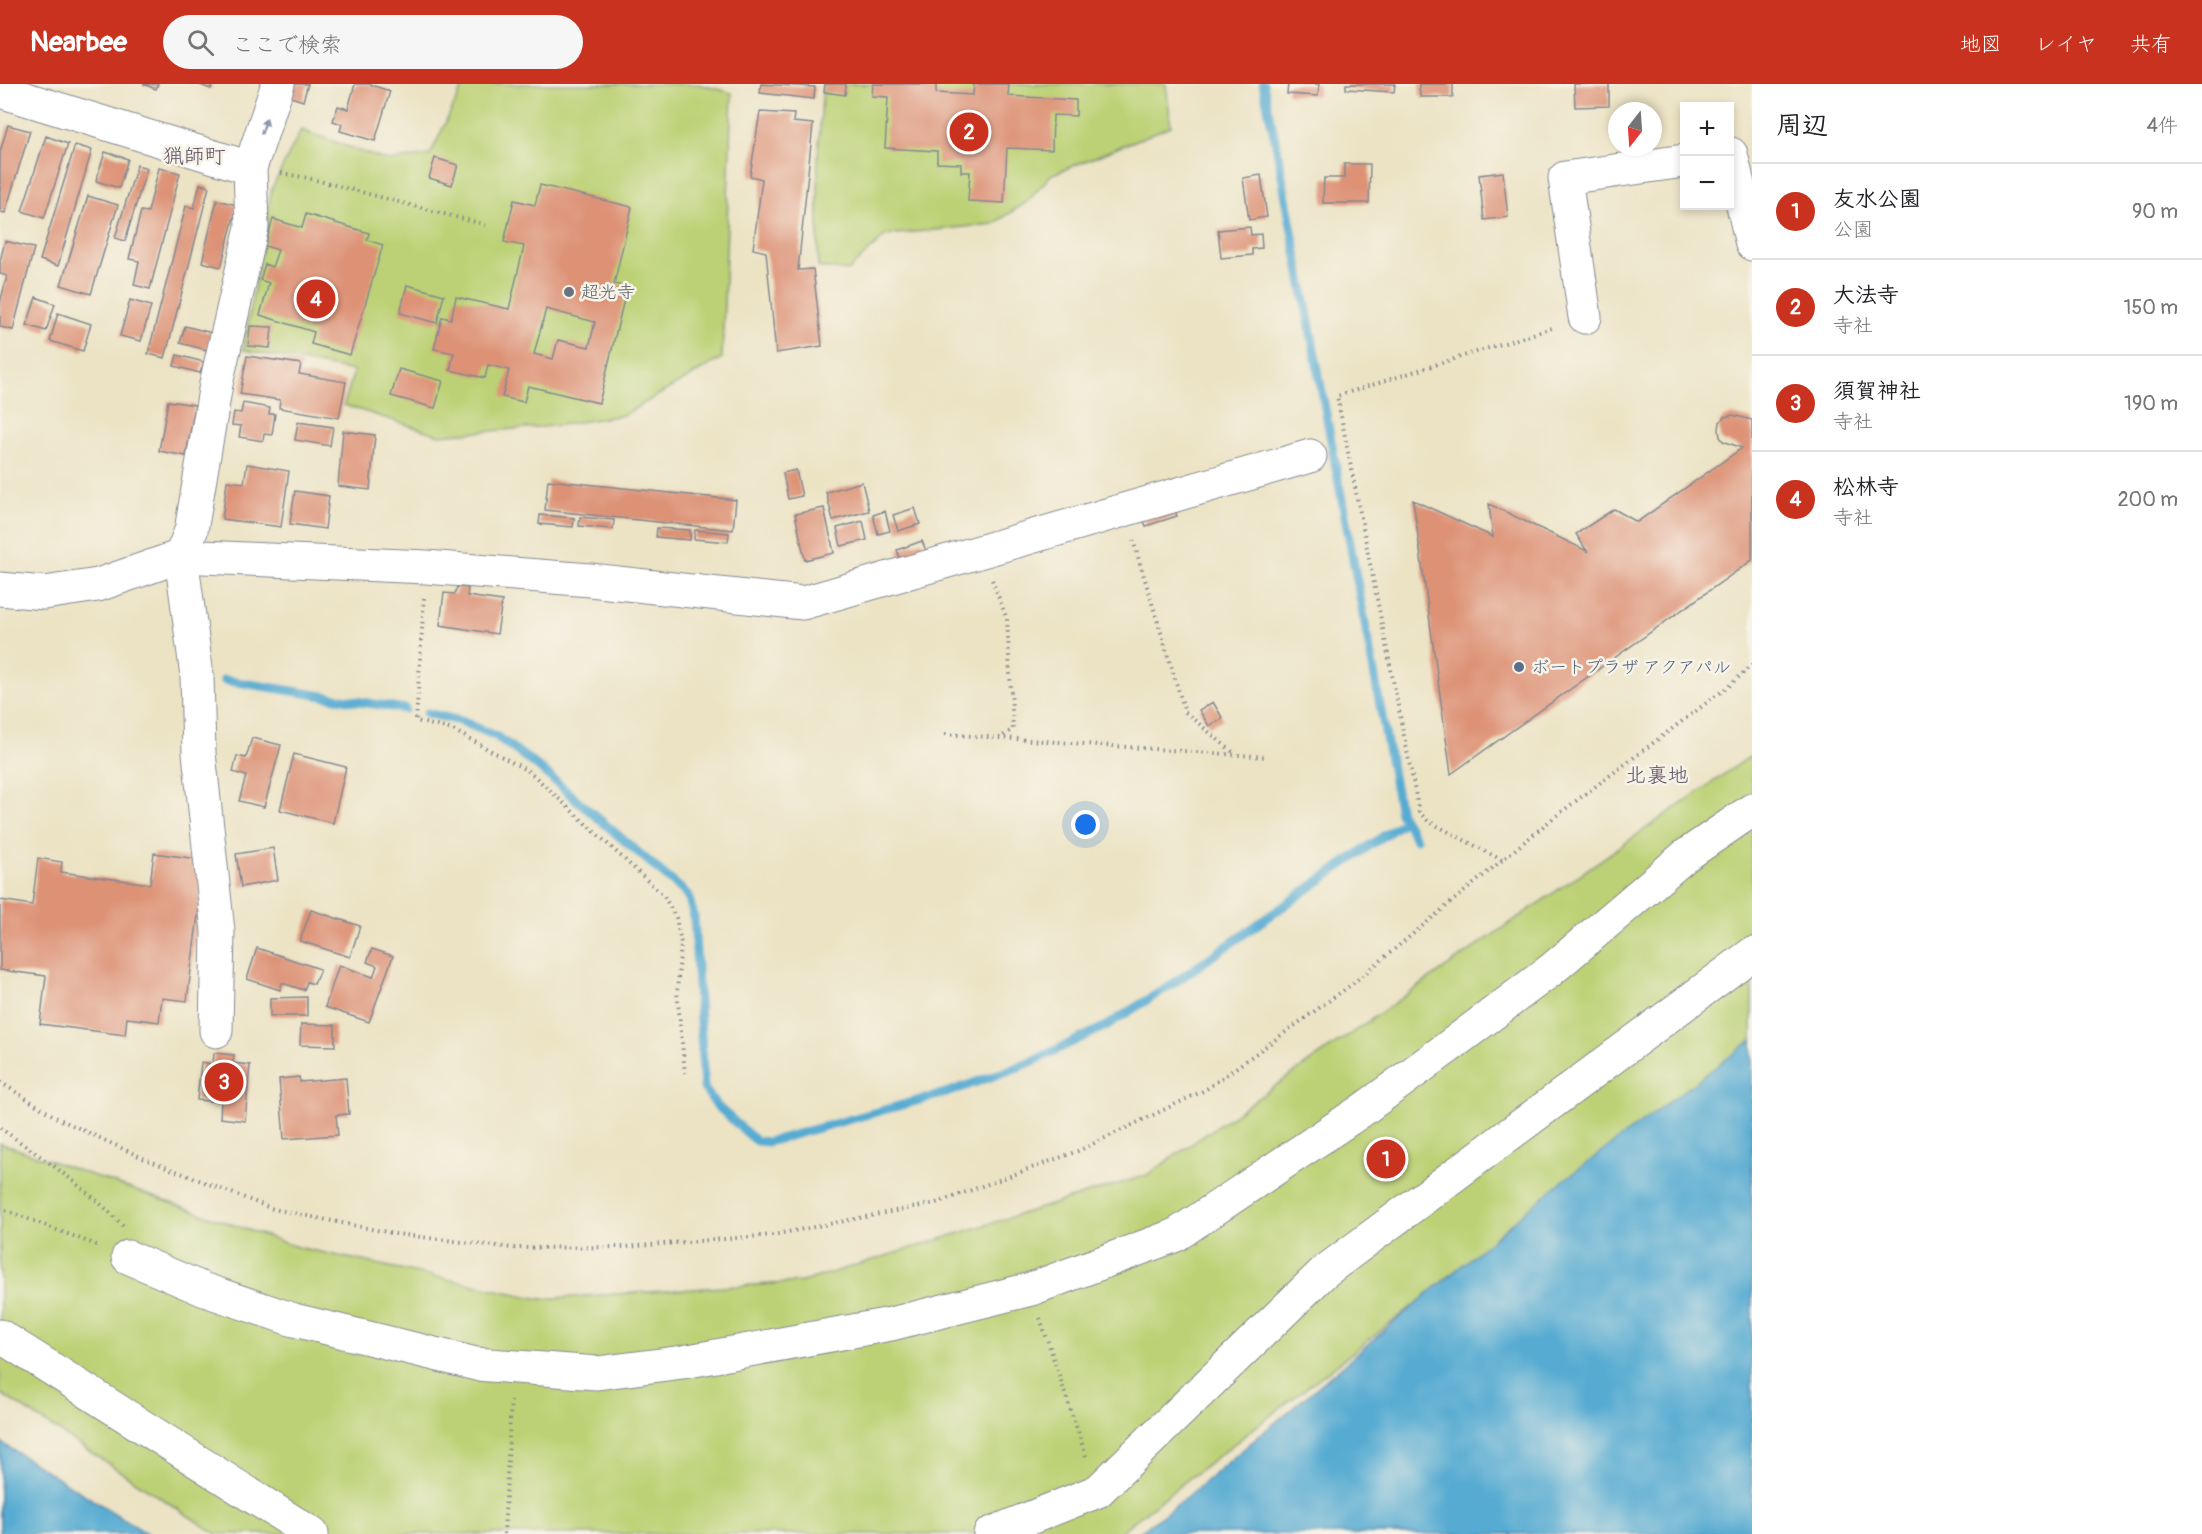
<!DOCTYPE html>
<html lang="ja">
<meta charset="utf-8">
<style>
:root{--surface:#fff;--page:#f6f6f6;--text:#202124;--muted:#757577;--line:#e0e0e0;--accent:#c8321e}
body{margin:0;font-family:Pangolin,"Klee One",sans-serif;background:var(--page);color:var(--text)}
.controls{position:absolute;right:18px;top:18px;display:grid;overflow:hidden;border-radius:0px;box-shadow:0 3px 9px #0003}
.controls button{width:54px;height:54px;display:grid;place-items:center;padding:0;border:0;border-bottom:2px solid var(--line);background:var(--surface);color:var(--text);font:30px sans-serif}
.compass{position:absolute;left:1608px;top:18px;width:54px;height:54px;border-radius:50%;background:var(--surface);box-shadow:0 3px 9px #0003;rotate:197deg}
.you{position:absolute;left:1086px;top:741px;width:21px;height:21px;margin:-15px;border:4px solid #fff;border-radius:50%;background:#1a73e8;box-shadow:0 0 0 9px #1a73e833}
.badge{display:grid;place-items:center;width:39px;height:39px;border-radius:50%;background:var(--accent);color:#fff;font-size:20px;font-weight:700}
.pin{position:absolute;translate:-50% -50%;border:3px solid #fff;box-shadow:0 2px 6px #0006}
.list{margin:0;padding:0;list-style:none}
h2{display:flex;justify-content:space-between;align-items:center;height:78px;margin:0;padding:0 24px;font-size:26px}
h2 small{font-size:20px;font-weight:400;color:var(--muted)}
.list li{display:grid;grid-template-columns:39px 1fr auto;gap:18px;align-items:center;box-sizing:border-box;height:96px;padding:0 24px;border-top:2px solid var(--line)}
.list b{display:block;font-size:22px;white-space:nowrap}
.list p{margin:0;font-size:20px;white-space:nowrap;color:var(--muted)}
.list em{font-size:20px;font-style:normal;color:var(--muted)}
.icon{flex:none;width:33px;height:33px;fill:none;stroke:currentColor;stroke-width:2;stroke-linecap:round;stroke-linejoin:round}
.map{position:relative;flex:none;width:1752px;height:1450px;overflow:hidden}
header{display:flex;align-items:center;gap:36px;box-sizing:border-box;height:84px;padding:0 30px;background:var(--accent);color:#fff}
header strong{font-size:28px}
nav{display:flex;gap:33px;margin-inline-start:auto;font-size:21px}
.search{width:420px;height:54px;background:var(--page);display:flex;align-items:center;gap:15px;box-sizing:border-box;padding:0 21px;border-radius:33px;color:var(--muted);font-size:22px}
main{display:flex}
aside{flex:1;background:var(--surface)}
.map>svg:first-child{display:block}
.green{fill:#bcd175;stroke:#6c806a;stroke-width:1.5}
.water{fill:#56abd2;stroke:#386d98;stroke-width:1.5}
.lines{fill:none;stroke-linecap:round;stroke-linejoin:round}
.stream{stroke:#56abd2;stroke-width:9}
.building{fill:#dd9276;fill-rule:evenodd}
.minor-casing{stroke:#848991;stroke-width:35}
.path{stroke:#848991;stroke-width:4;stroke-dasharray:1.5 4.5;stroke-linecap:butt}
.minor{stroke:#fff;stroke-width:33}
.oneway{fill:#8d97ae}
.worship-dot{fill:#6b7280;stroke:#f7f3e8;stroke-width:2}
.service-dot{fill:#5c6f8a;stroke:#f7f3e8;stroke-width:2}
.labels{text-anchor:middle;stroke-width:5;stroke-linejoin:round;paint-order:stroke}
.worship-label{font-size:18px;fill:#5b616d;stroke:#f7f3e8;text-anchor:start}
.service-label{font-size:18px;fill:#4e5e75;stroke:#f7f3e8;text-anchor:start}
.quarter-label{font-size:21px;fill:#5f5266;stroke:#f7f3e8}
</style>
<header>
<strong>Nearbee</strong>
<div class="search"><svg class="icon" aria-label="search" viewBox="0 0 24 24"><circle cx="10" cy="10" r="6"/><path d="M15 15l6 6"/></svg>ここで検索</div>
<nav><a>地図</a><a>レイヤ</a><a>共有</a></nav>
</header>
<main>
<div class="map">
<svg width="1752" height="1450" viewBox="0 0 1752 1450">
<rect width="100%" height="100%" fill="#f7f3e8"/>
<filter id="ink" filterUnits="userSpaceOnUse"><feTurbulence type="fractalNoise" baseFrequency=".0167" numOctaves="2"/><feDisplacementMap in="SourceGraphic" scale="12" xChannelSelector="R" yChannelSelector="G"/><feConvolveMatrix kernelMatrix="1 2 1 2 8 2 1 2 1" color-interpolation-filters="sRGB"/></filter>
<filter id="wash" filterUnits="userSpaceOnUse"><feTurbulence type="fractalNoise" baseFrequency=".008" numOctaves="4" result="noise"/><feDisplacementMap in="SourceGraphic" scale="24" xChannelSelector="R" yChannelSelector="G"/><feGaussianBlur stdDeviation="1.35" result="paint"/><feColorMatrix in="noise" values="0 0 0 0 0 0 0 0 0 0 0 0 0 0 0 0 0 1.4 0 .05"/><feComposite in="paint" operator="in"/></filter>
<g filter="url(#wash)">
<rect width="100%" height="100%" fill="#ece3c4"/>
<path class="green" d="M464,0H699L732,9L722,274L624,331L553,342L439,351L344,321L354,287L243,266L272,104L301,46L388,77L430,71Z
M823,0H1166L1171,42L1051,91L1027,118L993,140L886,151L848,187L818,183V70Z
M1752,671V960L1117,1450H216L0,1309V1059L297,1163L540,1215L802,1198L1147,1091Z"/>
<path class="water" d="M1752,956V1450H1137L1182,1417L1557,1101Z
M0,1358L148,1450H0Z"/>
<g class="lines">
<path class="stream" d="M1263,0L1276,60L1400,729L1416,755
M224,596L405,625
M427,629L461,637L496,652L536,681L688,811L694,833L704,1004L716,1021L756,1057L768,1058L949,1008L1029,979L1106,942L1174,899L1405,737"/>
</g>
<g id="blocks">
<path class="building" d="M143,0H158L156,5Z
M197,0H212L211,5Z
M285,0H308L303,17L282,10Z
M355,0H368L390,7L375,57L340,47L342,40L333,37L338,22L348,25Z
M761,0L815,3L814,15L760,9Z
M825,0H846L845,11L824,8Z
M873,0H936V9L973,11L974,0H1009L1008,12L1076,16V32L1053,31L1052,66L1007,64L1004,119L968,117L970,88H961V80L937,79V67L885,64L888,13L872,12Z
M1288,0H1319L1318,12L1287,10Z
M1346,0H1395L1394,8L1346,5Z
M1419,0H1453V13H1420Z
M1574,0H1609V22L1575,23Z
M760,28L794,30L793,38L813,40L798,186L813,185L822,262L776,269L766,168L753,165L762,95L750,92Z
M8,41L30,47L5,129L0,128V68Z
M46,52L68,60L44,134L22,127Z
M75,61L92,66L58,182L40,176Z
M105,68L128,75L119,104L96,97Z
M435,74L458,81L452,101L429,94Z
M1344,80H1370L1369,119H1323L1324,94H1344Z
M137,81L147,84L125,157L115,154Z
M159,84L180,89L150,205L134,201L139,177L129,175L141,127L148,128Z
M1503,88L1508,133L1484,136L1479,91Z
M1261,91L1267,133L1249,136L1243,94Z
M200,100L209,103L165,274L148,270L186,122L194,124Z
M540,101L632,123L614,200L627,203L599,319L528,302L524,318L502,313L509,286L488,281L485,294L450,286L454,269L434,265L442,233L451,235L456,213L509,225L524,162L504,158L514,116L535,121ZM546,225L595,238L589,263L558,256L553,275L534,270Z
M88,112L118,121L91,210L61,201Z
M217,116L237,121L221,183L202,178Z
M306,130L369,149L367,156L383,161L350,271L311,260L314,248L260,231L269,199L260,196L265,180L272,183L278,166L265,162L273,135L302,144Z
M1250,143L1251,151L1261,150L1262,164L1252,165V171L1221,174L1218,146Z
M5,157L34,164L13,246L0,243V219L7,192L0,190V177Z
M407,201L444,211L437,239L400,229Z
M36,213L55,220L46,247L27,241Z
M130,216L151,222L141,257L120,252Z
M58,229L91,240L83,267L50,257Z
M185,242L212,249L207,266L180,259Z
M250,242L272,243L270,264L248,262Z
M177,271L204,278L200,289L174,282Z
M247,272L301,280L299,290L346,298L339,334L279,324L280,316L240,310Z
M399,285L443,297L435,324L391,312Z
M168,317L195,321L186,372L159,367Z
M243,319L270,324L269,330H275L272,351L264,350L263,357L239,353L241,342L232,341L234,328L241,329Z
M1733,331L1752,336V476L1451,690L1413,416L1493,453L1489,420L1587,467L1576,450L1614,425L1637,438L1742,364L1723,357L1720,353L1719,345L1720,338L1724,333Z
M298,338L333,343L330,362L295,356Z
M343,347L375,351L370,406L338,402Z
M247,380L289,387L281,443L222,435L227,397L244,399Z
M796,386L802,412L788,415L783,389Z
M548,396L736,416L733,446L545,426Z
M862,398L869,427L833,436L826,408Z
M295,407L329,412L325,445L290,440Z
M824,424L834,469L805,476L795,430Z
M915,424L920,440L898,447L893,431Z
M1174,424L1177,432L1146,442L1143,435Z
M885,427L890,447L878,450L873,431Z
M540,431L574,434L573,443L539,440Z
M580,433L614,436L613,445L579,442Z
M863,437L867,456L841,462L837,444Z
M657,444L690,446V456L656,453Z
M695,446L729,449L728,458L694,455Z
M922,457L927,469L901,478L897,466Z
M457,503L468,504L467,512L502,517L497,550L440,541L444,509L455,510Z
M1213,618L1223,635L1209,642L1199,626Z
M252,654L281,661L264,723L239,717L246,692L233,688L237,672L246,674Z
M294,670L346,683L333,739L280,726Z
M273,764L278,796L241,803L236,770Z
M154,769L205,776L187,917L162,914L159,938L127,934L125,951L40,940L46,892L0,886V816L32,821L38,774L62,778L61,788L150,800Z
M311,826L360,842L350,873L300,857Z
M257,864L320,885L314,900L307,898L304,906L282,899L280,906L247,895Z
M372,865L393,872L369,938L325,923L339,881L373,893L377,882L367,878Z
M307,913V932H270V914Z
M301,940L335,941V962L300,961Z
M214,969L234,971L233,979L250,981L245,1037L220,1034L221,1018L197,1016L201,978L213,980Z
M299,993L300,998L346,994L349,1030L336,1031L338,1051L284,1055L279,995Z"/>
</g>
</g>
<g filter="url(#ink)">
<use href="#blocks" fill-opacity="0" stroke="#848991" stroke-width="1.5"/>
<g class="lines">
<defs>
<path id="minor" d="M0,7L250,84
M1731,70L1752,160
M1585,233L1565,94L1684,77
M0,505L44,509L98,501L181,472L426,483L590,496L803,519L1310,372
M216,947L218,847L199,669L197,592L181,472L191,447L216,300L252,143L250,84L278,0
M128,1173L205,1206L294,1236L476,1280L597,1289L683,1278L891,1240L1031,1205L1176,1151L1361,1027L1447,964L1551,886L1685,772L1752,726
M0,1252L312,1450
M990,1450L1098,1407L1324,1188L1752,870"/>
</defs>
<use href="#minor" class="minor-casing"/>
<path class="path" d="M281,89L308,94L486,141
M1133,456L1185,628L1235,670
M992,496L1007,535L1013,645L1001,653
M424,514L416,637L453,646L530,688L664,812L676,834L681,859L677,908L685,989
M945,650L1268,673
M1502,776L1428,737L1419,728L1337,312L1555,243
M0,998L57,1034L145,1075L273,1125L396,1150L512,1164L625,1163L773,1151L936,1119L1078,1067L1205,1006L1351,901L1552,735L1729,602L1752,581
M0,1044C43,1074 87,1104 123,1142
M0,1124L99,1162
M1040,1234L1086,1372
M504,1450L511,1316"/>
<use href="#minor" class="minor"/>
</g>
<defs><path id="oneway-solid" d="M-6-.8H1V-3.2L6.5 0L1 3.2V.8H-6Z" transform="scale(1.5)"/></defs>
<use class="oneway" href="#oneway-solid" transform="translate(264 42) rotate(-71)"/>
</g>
<circle class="worship-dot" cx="569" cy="208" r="6"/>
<circle class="service-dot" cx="1519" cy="583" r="6"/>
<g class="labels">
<g class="worship-label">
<text x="581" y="214">超光寺</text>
</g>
<g class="service-label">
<text x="1531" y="589">ボートプラザ アクアパル</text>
</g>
<g class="quarter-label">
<text x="194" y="79">猟師町</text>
<text x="1657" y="698">北裏地</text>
</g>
</g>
</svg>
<div class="controls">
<button>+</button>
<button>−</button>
</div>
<svg class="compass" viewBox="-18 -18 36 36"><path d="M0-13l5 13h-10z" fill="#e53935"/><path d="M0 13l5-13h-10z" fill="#757577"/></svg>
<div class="you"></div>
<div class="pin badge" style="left:1386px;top:1075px">1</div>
<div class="pin badge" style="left:969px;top:48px">2</div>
<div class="pin badge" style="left:224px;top:998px">3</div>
<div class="pin badge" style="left:316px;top:215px">4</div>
</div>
<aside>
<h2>周辺<small>4件</small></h2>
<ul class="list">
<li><span class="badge">1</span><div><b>友水公園</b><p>公園</p></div><em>90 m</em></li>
<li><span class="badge">2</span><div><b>大法寺</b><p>寺社</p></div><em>150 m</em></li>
<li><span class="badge">3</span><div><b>須賀神社</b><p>寺社</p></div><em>190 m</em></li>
<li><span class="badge">4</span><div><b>松林寺</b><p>寺社</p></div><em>200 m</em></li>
</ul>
</aside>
</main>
